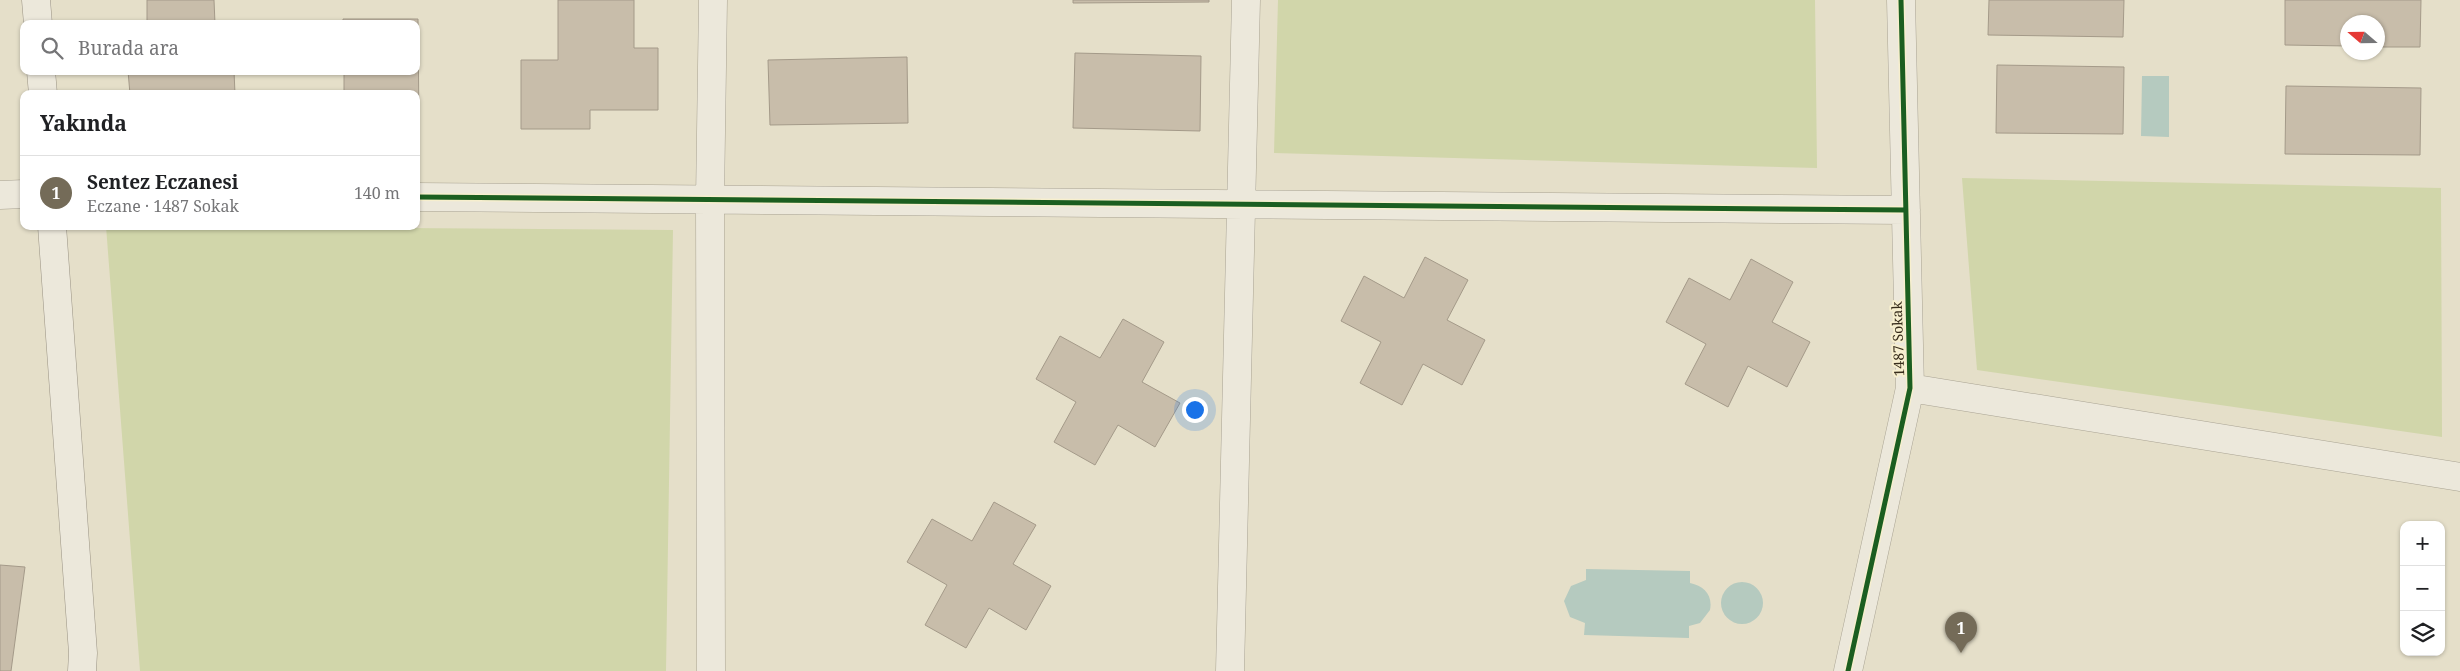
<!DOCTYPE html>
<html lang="tr">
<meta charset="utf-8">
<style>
:root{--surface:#fff;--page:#f2f2f2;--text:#202124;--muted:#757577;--line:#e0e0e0;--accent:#746b58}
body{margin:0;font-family:"Noto Serif",serif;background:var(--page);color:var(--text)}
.controls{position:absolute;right:15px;bottom:15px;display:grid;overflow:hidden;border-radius:10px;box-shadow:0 1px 4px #0004}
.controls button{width:45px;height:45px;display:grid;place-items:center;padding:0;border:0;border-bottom:1px solid var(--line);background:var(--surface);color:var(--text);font:25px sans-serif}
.compass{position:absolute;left:2340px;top:15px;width:45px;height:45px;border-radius:50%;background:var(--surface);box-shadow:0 1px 4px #0004;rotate:290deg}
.you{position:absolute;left:1194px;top:409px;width:18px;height:18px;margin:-12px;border:4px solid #fff;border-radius:50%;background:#1a73e8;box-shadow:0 0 0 8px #1a73e833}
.badge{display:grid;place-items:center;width:32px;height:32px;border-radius:50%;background:var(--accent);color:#fff;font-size:16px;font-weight:700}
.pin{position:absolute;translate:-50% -41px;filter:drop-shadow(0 1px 2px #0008)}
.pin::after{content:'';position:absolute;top:26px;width:18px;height:15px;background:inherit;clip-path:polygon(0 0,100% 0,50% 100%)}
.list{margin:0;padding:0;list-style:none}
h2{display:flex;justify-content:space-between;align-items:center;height:65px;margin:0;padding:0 20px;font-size:21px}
h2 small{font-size:16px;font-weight:400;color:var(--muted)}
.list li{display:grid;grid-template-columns:32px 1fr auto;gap:15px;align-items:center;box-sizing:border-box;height:75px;padding:0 20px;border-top:1px solid var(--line)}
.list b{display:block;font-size:19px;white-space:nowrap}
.list p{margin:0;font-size:16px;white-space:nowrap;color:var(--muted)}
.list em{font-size:16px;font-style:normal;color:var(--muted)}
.icon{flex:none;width:28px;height:28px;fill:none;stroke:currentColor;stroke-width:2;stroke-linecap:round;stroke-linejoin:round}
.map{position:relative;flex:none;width:2460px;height:671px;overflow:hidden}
.search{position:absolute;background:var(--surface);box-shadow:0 1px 4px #0004;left:20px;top:20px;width:400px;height:55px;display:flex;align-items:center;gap:12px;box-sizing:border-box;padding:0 18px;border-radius:10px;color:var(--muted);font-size:19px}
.panel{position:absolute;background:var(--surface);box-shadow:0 1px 4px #0004;left:20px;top:90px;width:400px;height:140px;border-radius:10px}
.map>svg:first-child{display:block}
.green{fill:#d1d6aa}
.water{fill:#b5cabf}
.building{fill:#c8bdaa;stroke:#a49a89}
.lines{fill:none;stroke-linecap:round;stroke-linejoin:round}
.street-casing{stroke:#a9a393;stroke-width:29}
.secondary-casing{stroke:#999283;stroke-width:29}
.street{stroke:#ece8db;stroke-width:28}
.secondary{stroke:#ece8db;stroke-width:28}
.cycleway-casing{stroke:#f7efce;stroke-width:8}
.cycleway{stroke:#1b5e20;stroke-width:5}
.labels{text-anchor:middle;stroke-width:4;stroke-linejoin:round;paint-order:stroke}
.street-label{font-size:14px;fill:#372c1b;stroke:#f7efce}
</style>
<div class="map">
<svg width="2460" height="671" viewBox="0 0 2460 671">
<rect width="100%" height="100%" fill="#e5dfc9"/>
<path class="green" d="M1278,0H1815L1817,168L1274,153Z
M1962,178L2441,188L2442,437L1977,370Z
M106,226L673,230L666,671H140Z"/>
<path class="water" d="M2142,76H2169V137L2141,136Z
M1586,569L1690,571V583C1704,586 1713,595 1710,610L1700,623L1689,626V638L1584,635L1585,623L1570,617L1564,601L1571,586L1586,580Z
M1721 603a21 21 0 1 1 42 0a21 21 0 1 1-42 0Z"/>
<path class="building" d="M147,0H214L215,24H147Z
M558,0H634V48H658V110H590V129H521V60H558Z
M1073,0H1209V2L1073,3Z
M1989,0H2124L2123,37L1988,35Z
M2285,0H2421L2420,47H2378V22H2348V46L2285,45Z
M343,19H418L419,129H416V94H344V71H416V24H343Z
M1075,53L1201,56L1200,131L1073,128Z
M907,57L908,123L770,125L768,60Z
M1997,65L2124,67L2123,134L1996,133Z
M128,71H234L235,94H130Z
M2286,86L2421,88L2420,155L2285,154Z
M1425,257L1468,280L1447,320L1485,340L1462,385L1423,364L1402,405L1360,383L1381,342L1341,321L1364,276L1404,298Z
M1751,259L1793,282L1772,322L1810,342L1787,387L1748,366L1728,407L1685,384L1706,344L1666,322L1689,278L1730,300Z
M1123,319L1164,342L1142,382L1180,403L1155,447L1118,425L1095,465L1054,442L1076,402L1036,379L1060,336L1100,358Z
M994,502L1036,525L1013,564L1051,586L1026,630L989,608L966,648L925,625L947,585L907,562L932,519L972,541Z
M0,565L25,567L11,671H0Z"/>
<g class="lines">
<defs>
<path id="street" d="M0,195L24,194
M416,197L1906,210
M1910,388L2460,477
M711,671L710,199L713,0
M1230,671L1246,0
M1848,671L1910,388L1901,0"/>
<path id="secondary" d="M36,0L38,24
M41,71L43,94
M52,226L83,653L82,671"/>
</defs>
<use href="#street" class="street-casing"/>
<use href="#secondary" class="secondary-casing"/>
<use href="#street" class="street"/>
<use href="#secondary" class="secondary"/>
<defs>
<path id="cycleway" d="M416,197L1906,210
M1848,671L1910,388L1901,0"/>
</defs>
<use href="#cycleway" class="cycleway-casing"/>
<use href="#cycleway" class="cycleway"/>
</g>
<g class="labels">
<g class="street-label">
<text transform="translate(1898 339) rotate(-92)" y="5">1487 Sokak</text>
</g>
</g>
</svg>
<div class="controls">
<button>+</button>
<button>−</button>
<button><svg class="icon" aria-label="layers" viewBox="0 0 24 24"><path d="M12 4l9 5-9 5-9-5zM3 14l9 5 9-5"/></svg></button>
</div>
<svg class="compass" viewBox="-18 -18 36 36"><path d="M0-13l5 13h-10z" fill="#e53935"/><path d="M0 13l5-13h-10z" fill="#757577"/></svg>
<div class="you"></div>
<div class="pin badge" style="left:1961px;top:653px">1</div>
<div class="search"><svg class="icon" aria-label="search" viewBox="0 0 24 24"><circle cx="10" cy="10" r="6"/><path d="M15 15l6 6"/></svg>Burada ara</div>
<section class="panel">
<h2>Yakında<small></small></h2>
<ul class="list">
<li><span class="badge">1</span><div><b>Sentez Eczanesi</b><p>Eczane · 1487 Sokak</p></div><em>140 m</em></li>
</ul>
</section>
</div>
